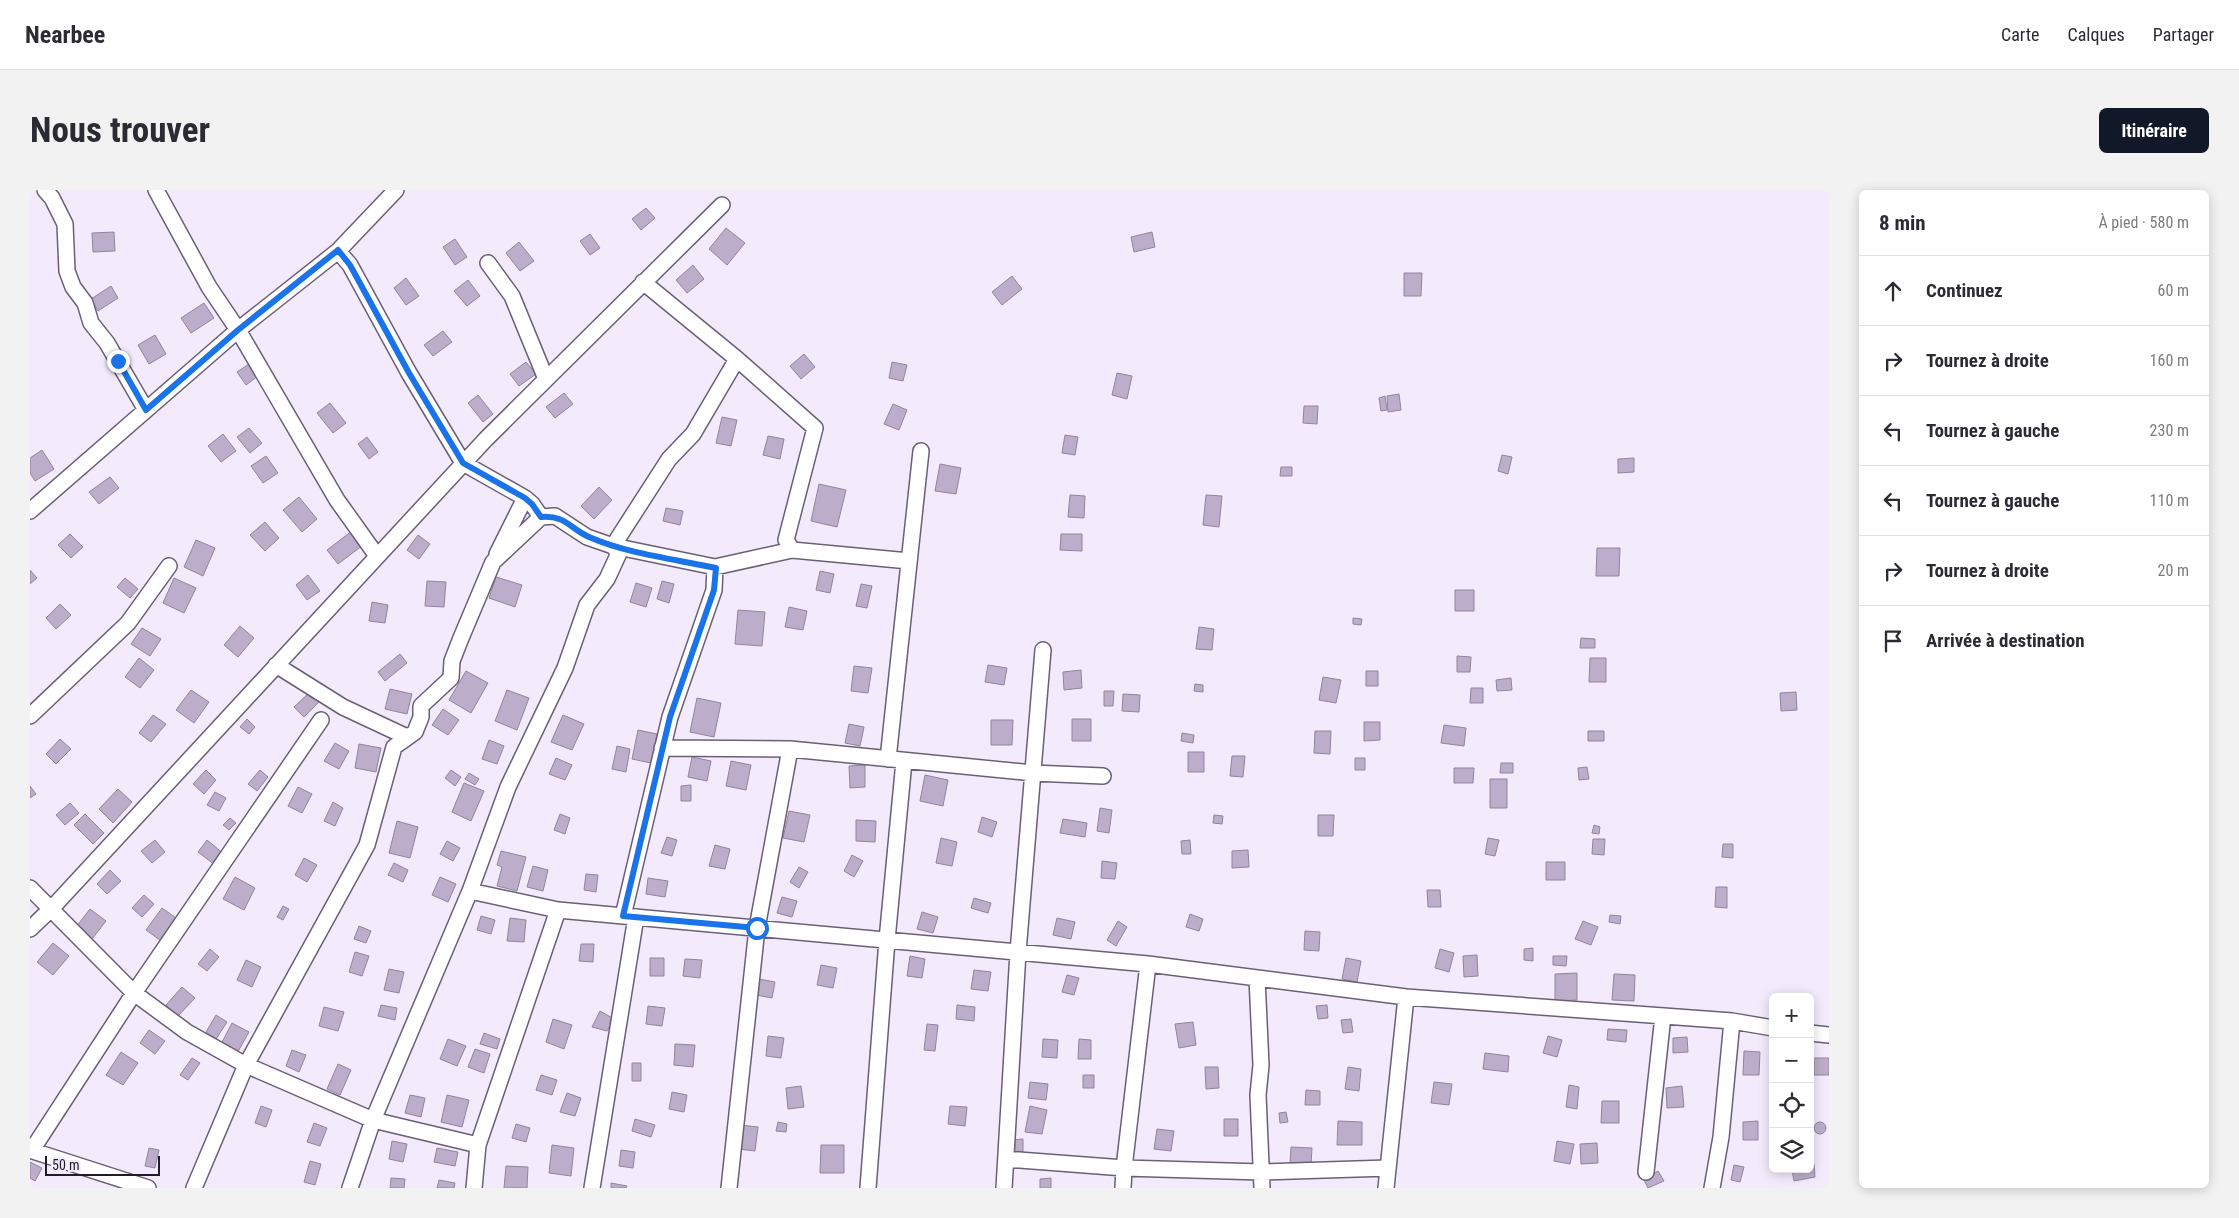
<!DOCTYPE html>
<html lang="fr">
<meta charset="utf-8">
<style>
:root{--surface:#fff;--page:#f2f2f3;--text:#2b2b33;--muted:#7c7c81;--line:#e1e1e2;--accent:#111827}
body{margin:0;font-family:"Roboto Condensed",sans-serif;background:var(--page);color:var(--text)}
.controls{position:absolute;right:15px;bottom:15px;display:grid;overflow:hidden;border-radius:8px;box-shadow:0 2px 12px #0003}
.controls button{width:45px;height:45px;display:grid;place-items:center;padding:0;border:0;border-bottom:1px solid var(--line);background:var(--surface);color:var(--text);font:25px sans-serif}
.scale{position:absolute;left:15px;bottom:12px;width:115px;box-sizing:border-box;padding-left:5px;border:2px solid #211c26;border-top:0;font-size:14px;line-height:18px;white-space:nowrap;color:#211c26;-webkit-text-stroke:4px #f3ebfc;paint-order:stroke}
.stop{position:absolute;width:15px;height:15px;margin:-11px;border:4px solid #1a73e8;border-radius:50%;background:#fff}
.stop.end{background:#1a73e8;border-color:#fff;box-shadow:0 1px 5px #0008}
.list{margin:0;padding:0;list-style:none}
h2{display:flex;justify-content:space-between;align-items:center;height:65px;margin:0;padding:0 20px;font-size:21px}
h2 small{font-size:16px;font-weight:400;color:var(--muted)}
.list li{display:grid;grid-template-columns:32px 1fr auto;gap:15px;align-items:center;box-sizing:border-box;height:70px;padding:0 20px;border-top:1px solid var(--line)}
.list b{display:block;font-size:19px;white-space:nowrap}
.list em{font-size:16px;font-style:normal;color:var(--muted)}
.icon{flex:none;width:28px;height:28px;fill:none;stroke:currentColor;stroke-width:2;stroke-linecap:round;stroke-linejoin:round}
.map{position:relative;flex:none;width:1799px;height:998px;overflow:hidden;border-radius:8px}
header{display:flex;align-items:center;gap:30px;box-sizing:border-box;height:70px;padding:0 25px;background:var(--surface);border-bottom:1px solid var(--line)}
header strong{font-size:24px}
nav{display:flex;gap:28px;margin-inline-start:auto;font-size:18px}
.intro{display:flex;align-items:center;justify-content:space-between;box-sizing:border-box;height:120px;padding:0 30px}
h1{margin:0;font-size:35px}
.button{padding:12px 22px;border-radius:8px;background:var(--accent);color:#fff;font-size:18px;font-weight:700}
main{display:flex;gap:30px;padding:0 30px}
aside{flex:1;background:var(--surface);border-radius:8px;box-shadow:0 2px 12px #0003}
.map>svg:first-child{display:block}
.building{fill:#bcaeca;stroke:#91849e}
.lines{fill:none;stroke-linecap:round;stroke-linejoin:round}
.street-casing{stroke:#6b5f77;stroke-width:18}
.street{stroke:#fff;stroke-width:15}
.route{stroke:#1a73e8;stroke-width:6}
</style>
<header>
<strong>Nearbee</strong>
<nav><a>Carte</a><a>Calques</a><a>Partager</a></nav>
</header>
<div class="intro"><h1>Nous trouver</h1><a class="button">Itinéraire</a></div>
<main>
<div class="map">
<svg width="1799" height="998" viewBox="0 0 1799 998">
<rect width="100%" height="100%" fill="#f3ebfc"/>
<path class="building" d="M616,18L625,28L611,40L602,29Z
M696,38L715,53L697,75L679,59Z
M84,42L85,61L63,62L62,43Z
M1122,42L1125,57L1104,62L1101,47Z
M560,44L570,58L560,65L550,51Z
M425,49L437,67L425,75L413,57Z
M489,52L504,71L490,81L476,63Z
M663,75L674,89L657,103L646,90Z
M1374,83H1392L1391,106H1374Z
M982,86L992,99L972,115L962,102Z
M376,88L389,106L376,115L364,98Z
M438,90L450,106L437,116L424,101Z
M81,96L88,108L68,121L61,109Z
M174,113L184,128L161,143L151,128Z
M413,141L422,152L403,166L394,155Z
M125,145L136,164L119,174L108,155Z
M774,164L785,177L771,189L760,176Z
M496,172L506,184L489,196L480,184Z
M862,172L877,175L873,191L859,188Z
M219,174L228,186L216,195L207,182Z
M1087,183L1102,186L1097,209L1082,205Z
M534,203L543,214L525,228L516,217Z
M1369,204L1371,220L1358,222L1357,206Z
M448,205L463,224L453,232L438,213Z
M1355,206L1357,220L1351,221L1349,208Z
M300,213L316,233L303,243L287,223Z
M863,214L877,220L869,240L854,234Z
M1274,216H1288L1287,234L1273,233Z
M692,227L707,230L701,256L686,253Z
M219,238L232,253L220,263L207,247Z
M193,244L206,261L191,272L178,256Z
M1035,245L1048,247L1045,265L1032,263Z
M738,246L754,249L750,269L733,265Z
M337,247L348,262L339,269L328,254Z
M12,260L24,279L5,291L0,283V268Z
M1472,265L1482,267L1478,284L1468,281Z
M236,266L248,283L233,293L221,276Z
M1604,268V282L1588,283V269Z
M910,274L931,278L926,304L905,301Z
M1251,277H1262V286H1250Z
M80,287L89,298L69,314L59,302Z
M789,294L816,300L807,337L781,331Z
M569,297L582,310L564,329L551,316Z
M1040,305L1055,306L1054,328L1038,327Z
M1176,305L1192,306L1189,337L1173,335Z
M269,307L287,329L272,342L253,320Z
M636,318L653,321L650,335L633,331Z
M235,332L249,348L235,361L220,345Z
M322,341L333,355L308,374L297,360Z
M40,344L53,357L41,368L28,355Z
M1031,344H1052V361L1030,360Z
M388,345L400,354L389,369L377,360Z
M166,350L185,358L173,386L154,377Z
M1567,358H1590L1589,386H1566Z
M0,380L7,388L0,394Z
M790,381L804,384L800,403L786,400Z
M278,385L290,401L277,410L266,395Z
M466,387L492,395L485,417L459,408Z
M95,388L108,399L100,408L87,397Z
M144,388L166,398L154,423L133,413Z
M397,391L416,392L414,417L395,416Z
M632,391L644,394L639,413L627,409Z
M606,393L622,398L616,417L600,412Z
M831,394L842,396L837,418L826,416Z
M1425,400H1444V421H1425Z
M342,412L358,415L355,433L339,431Z
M30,414L41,425L26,439L16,428Z
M759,417L777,421L773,440L755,437Z
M708,420L735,422L732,456L705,454Z
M1323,428L1332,429L1331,435L1323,434Z
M210,436L224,448L208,467L194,455Z
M1169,437L1184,439L1182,460L1166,459Z
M112,438L131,449L120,466L101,454Z
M1551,448L1565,449V458H1550Z
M370,464L377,473L355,491L348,482Z
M1427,466L1441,467L1440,482H1427Z
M109,468L124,480L110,498L95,487Z
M1560,468H1576V492H1559Z
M958,475L977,478L974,495L955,492Z
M824,476L842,478L838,503L821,501Z
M1051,480L1052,498L1034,500L1033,482Z
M436,481L458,493L441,523L419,510Z
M1336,481H1348V496H1336Z
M1293,487L1311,490L1306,513L1289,510Z
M1481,488L1482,500L1467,501L1466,490Z
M1165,494L1173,495V502L1164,501Z
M1441,498H1453V513H1440Z
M360,499L382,504L377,524L355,519Z
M161,500L179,512L164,533L146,520Z
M477,500L499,508L487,540L465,531Z
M1074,501H1084L1083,516H1074Z
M280,502L289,512L274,527L264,517Z
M1766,502L1767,520L1751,521L1750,503Z
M1093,504L1110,505L1109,522L1092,521Z
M667,508L691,513L684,547L660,542Z
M413,519L429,530L418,545L402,535Z
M123,525L136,534L121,552L109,543Z
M533,525L554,534L542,560L521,552Z
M217,529L225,537L219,544L210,537Z
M1042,529H1061V551H1042Z
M961,530H983L982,555H961Z
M1334,532H1350V550L1334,551Z
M819,534L834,537L830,556L815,553Z
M1414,535L1436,538L1434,556L1411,553Z
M608,540L627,544L621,573L602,569Z
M1285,541H1301L1300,564L1284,563Z
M1558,541H1574V551H1558Z
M1152,543L1164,545L1163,553L1151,551Z
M30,549L41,559L26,574L16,564Z
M459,550L474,556L467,574L452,569Z
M305,553L319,561L309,579L294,571Z
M329,554L351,558L346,582L325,578Z
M587,556L600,559L596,582L582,579Z
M1158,562H1174V582H1158Z
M1202,566H1215L1213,587L1200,586Z
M662,567L681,571L677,591L658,587Z
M526,568L542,575L535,590L519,584Z
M1325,568H1335V580H1325Z
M701,571L721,575L716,600L696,596Z
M1471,573H1483V583H1470Z
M835,575V597L820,598L819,576Z
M1557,577L1559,589L1549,590L1548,578Z
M1424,578H1444L1443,593H1424Z
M176,580L186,590L174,604L163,594Z
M230,580L238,587L227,601L218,594Z
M421,580L431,587L425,596L415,588Z
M439,583L449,589L445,595L435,589Z
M895,585L918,590L913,616L890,611Z
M1460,589H1477V618H1460Z
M434,593L454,601L441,631L422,622Z
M661,595V611H651V596Z
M0,596L6,604L0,608Z
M268,597L282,604L272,623L258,616Z
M88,599L102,612L83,633L69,619Z
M185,602L196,608L189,621L177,615Z
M303,612L313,618L305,636L294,631Z
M40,613L49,623L35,635L26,625Z
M1070,618L1082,620L1079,643L1067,641Z
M759,621L780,625L774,652L753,648Z
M55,624L74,643L63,654L44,635Z
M530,624L540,628L535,644L524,640Z
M1184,625L1193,626L1192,634L1183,633Z
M1288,625H1304L1303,646H1288Z
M952,627L967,632L962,647L948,642Z
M200,628L206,633L199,640L193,635Z
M1033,629L1057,633L1055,647L1030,643Z
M826,630L846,631L845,652L826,651Z
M367,631L388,637L380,668L359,663Z
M1564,635L1570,637L1569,644L1562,643Z
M637,647L647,650L642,666L631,663Z
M911,648L927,652L922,676L906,673Z
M1458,648L1469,650L1465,666L1455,664Z
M1563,649H1575L1574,665L1562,664Z
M125,650L135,662L122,673L111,661Z
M177,650L194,664L185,675L168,662Z
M1160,650L1161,664H1152L1151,651Z
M417,651L430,658L423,671L410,664Z
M1693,654H1703V668L1692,667Z
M685,655L700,659L695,679L679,676Z
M1218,660L1219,677L1202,678V661Z
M471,661L496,667L487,701L467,696L472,677L467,675Z
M822,665L833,671L824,687L814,681Z
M274,668L287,675L277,692L265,685Z
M1072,671L1087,673L1085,689L1071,688Z
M1516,672H1535V690H1516Z
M364,673L378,680L373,692L358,685Z
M503,676L518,680L513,701L497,697Z
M769,677L778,682L769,698L760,692Z
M80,680L91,691L77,704L67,694Z
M556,684L568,685L566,702L554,700Z
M205,687L225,698L214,720L193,709Z
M410,687L426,694L418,712L402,705Z
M618,688L638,691L635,707L616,704Z
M1686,697H1697V718L1685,717Z
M1397,700H1410L1411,717H1398Z
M114,705L124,714L112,727L102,718Z
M752,707L767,711L762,727L747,723Z
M944,708L961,713L958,723L941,718Z
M253,716L259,719L253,730L247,727Z
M132,718L146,728L130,750L116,740Z
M60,719L76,731L62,749L46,737Z
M892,722L908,727L903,743L887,739Z
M1160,724L1173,729L1169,741L1156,737Z
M1580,725L1591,726L1590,734L1579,732Z
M451,726L465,730L461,744L447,740Z
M480,728L496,730L494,752L477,751Z
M1027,728L1045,732L1041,749L1023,745Z
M1088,731L1097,737L1086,756L1077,750Z
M1553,731L1568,737L1561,755L1545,749Z
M329,736L341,741L336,753L324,749Z
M1275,741L1290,742L1289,761L1274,760Z
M23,753L39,766L23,785L7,772Z
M551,754H564L563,772L549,771Z
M1503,758V771L1494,770V759Z
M180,759L189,767L177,781L168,774Z
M1410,759L1424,763L1419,782L1405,778Z
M325,762L339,766L332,786L319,782Z
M1447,765L1448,786L1434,787L1433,766Z
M880,766L895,769L892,788L877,786Z
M1523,766H1537L1536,776L1523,775Z
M620,768H634V786H620Z
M1316,768L1331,771L1327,792L1312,789Z
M655,769L672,770L670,788L653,786Z
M216,770L231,777L222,797L207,790Z
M791,775L807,778L803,798L787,795Z
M359,779L374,782L369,803L354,800Z
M944,780L961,782L958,801L941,799Z
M1547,783V810L1525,811V784Z
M1584,784L1605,785L1604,811L1582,810Z
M1037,785L1049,788L1044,805L1032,802Z
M729,789L745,792L742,808L726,805Z
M152,797L165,808L148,826L136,815Z
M351,815L367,818L365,830L348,826Z
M927,815L945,817L944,831L926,829Z
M1297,815L1298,828L1288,829L1286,816Z
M618,816L635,818L632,836L616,834Z
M294,817L314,822L308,841L289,836Z
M570,821L584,829L577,841L562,837Z
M186,825L197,832L186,849L176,842Z
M523,829L542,835L534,859L516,852Z
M1321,829L1323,842L1313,843L1311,830Z
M1163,832L1166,855L1149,858L1145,834Z
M202,833L219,842L206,865L190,856Z
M897,834L908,835L905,861L894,860Z
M1578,839L1597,840L1596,852L1577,850Z
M119,840L135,851L125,864L110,853Z
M454,843L470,849L467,859L450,854Z
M738,846L754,848L751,868L736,866Z
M1518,846L1532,850L1527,867L1513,863Z
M1657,847L1658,862L1643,863V848Z
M418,849L436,856L427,876L410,869Z
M1013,849L1028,850L1027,868L1012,867Z
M1049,849L1061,850V869H1048Z
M645,854L665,855L663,877L644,875Z
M445,859L460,864L454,883L438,877Z
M262,860L276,865L269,882L256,876Z
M1714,861L1730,862L1729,885H1713Z
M91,862L108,873L93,895L76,885Z
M1455,863L1479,866L1478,882L1453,879Z
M162,868L170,873L158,890L150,885Z
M1784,868H1799V885H1784Z
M602,873H611V891H602Z
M308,874L321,880L310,905L297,899Z
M1175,877H1188L1189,898L1176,899Z
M1318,877L1331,879L1329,901L1315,899Z
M511,885L527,890L522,905L506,900Z
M1053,885H1064V898H1053Z
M1000,892L1018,894L1016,910L998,908Z
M1404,892L1422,894L1419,915L1401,913Z
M1539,895L1549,897L1547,919L1536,917Z
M771,896L774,917L758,919L756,898Z
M1652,896L1654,917L1637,918L1636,898Z
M1276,900L1290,901V915H1275Z
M642,902L657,905L654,922L639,919Z
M537,903L551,908L545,926L530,922Z
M380,905L395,908L391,927L375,923Z
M417,905L439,910L432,937L411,932Z
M1572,911H1589V933H1571Z
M231,916L242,920L236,937L225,933Z
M920,916L937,917L935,936L918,934Z
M1000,916L1017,920L1012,944L995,942Z
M1256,922L1258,932L1250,933L1249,923Z
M605,929L625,935L621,947L602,941Z
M1194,929H1208V946H1194Z
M1308,931L1332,932V955H1307Z
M1728,931V950H1713V932Z
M1784 938a6 6 0 1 1 12 0a6 6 0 1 1-12 0Z
M748,932L757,934L756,942L746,941Z
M284,933L297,938L290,956L277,952Z
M486,934L500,938L496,952L482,948Z
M710,935L728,937L725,961L708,959Z
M1127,939L1144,941L1141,961L1124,959Z
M993,949V962L981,963V950Z
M362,951L377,954L373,972L359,969Z
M1527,951L1544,954L1540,974L1524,971Z
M1567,953L1568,973L1551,974L1550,954Z
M522,955L544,958L541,986L519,983Z
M791,955H814V983H790Z
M1261,957L1282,958L1281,975L1260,974Z
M119,958L129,960L125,978L115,976Z
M407,958L428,962L425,976L404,972Z
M591,960L605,962L603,978L589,976Z
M280,971L291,974L285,995L274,992Z
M0,972L12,978L5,991L0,988Z
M1784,974L1785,987L1764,991L1762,979H1780V975Z
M1704,975L1714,977L1710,992L1701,990Z
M476,976L498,977L497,998H474Z
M1628,981L1634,991L1618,998L1614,990Z
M361,988L375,989L374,998H360Z
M1021,988V998H1010V989Z
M409,990L425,993L424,998H407Z
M581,993L597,996L596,998H581Z"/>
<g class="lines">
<defs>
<path id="street" d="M15,0L22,8L35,34L37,81L43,97L55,113L61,133L77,153L116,220
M126,0L179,97L208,140L307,310L347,366
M458,73L482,106L516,189
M613,92L707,169L785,238L756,350L762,360
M707,169L663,244L639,269L583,356L685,377L762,360L879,371
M0,321L208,140L308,61L366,0
M467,364L495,308
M246,475L313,517L377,547
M0,526L98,433L139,376
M632,558L760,559
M858,569L891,261
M0,698L104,803L157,842L216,875L343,930L448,955
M440,701L528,720
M593,726L640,527L684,400L685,377
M0,739L22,718L456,249L692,15
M1227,788L1231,875L1228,905L1232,998
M1702,831L1743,838
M1780,843L1799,845
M0,960L118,998
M2,960L104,803L291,530
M976,969L1094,978L1232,982L1358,978
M1616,982L1633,826
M164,998L216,875L337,655L364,557L385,542L391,527V516L421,488L422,471L431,448L463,372L511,327L502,314L495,308L433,273L379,183L320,75L308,61
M320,998L343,930L440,701L478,597L535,478L557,415L577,389L589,363L583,356L557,347L525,326L511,327
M444,998L448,955L528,720L1118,774L1376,807L1702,831L1691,947L1682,998
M562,998L606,727
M699,998L727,738L760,559L1003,583L1073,586
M838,998L857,750L874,571
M974,998L988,762L1013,460
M1093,998L1094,978L1118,774
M1356,998L1376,807"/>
</defs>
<use href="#street" class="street-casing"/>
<use href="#street" class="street"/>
</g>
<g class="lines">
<path class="route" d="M88,171L116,220L208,140L308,60L320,75L379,183L433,273L495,308L502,314L511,327C536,325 539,338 559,347C598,364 644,369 686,378L684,400L640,527L593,726L727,738"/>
</g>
</svg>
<div class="controls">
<button>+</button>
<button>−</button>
<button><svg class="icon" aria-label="locate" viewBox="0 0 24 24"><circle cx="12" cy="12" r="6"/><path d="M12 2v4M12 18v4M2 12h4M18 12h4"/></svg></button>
<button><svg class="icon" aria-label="layers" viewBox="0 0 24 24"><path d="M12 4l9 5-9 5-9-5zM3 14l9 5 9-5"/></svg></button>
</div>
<div class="scale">50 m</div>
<div class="stop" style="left:727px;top:738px"></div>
<div class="stop end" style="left:88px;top:171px"></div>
</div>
<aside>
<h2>8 min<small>À pied · 580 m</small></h2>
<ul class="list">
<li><svg class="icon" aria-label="ahead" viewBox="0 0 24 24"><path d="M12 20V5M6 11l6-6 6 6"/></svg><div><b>Continuez</b></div><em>60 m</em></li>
<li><svg class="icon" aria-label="right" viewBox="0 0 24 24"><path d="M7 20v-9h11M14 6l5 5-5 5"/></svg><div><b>Tournez à droite</b></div><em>160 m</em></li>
<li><svg class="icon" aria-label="left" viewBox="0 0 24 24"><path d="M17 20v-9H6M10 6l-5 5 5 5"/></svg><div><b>Tournez à gauche</b></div><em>230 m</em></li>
<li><svg class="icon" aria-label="left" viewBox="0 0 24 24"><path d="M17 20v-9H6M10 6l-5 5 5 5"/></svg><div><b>Tournez à gauche</b></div><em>110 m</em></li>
<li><svg class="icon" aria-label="right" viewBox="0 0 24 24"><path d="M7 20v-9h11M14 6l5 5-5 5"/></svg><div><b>Tournez à droite</b></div><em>20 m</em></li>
<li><svg class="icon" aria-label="arrive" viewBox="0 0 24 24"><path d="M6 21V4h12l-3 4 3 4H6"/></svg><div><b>Arrivée à destination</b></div></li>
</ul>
</aside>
</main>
